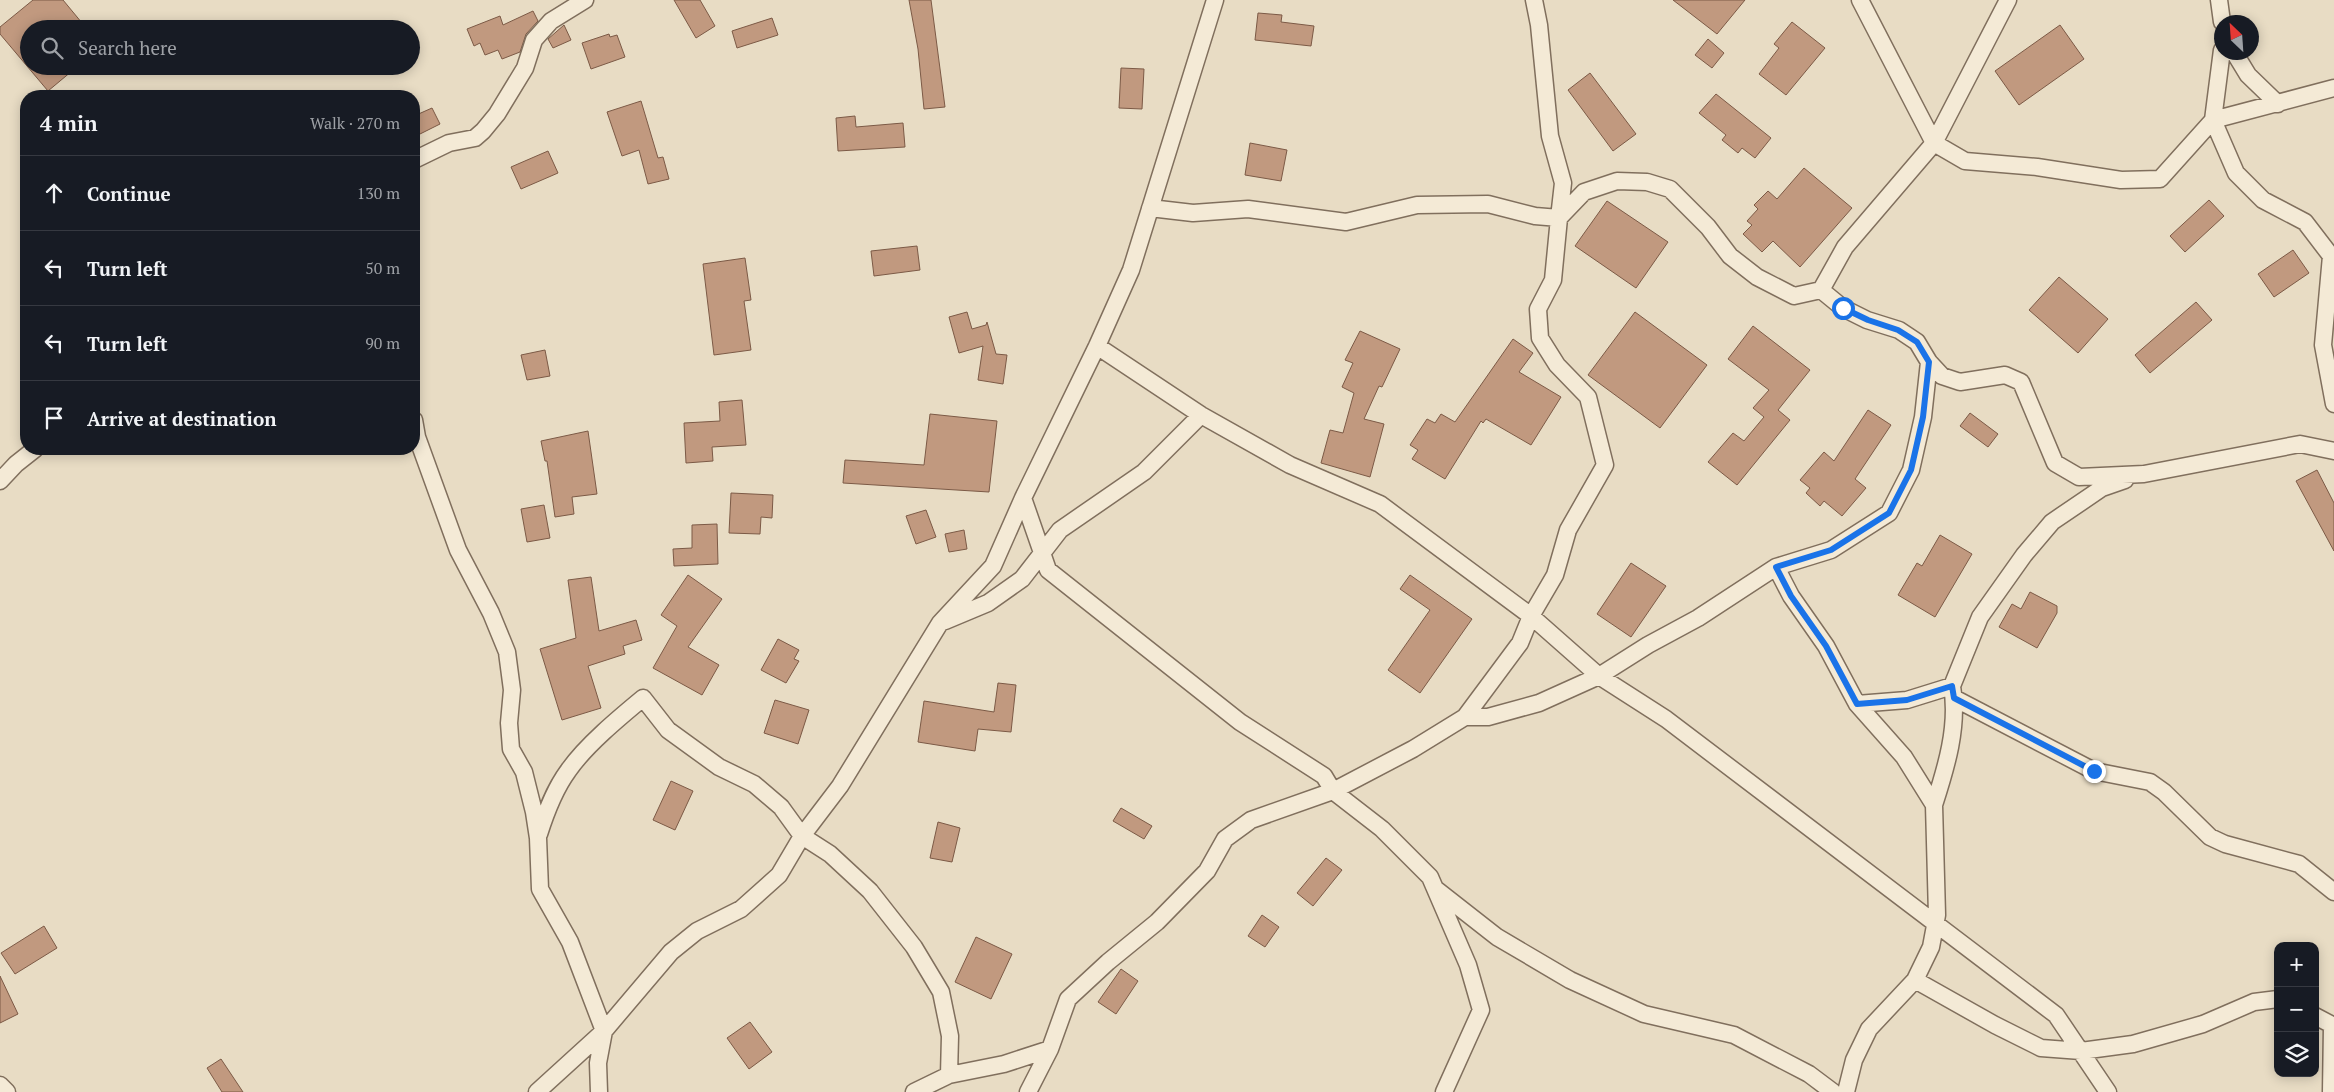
<!DOCTYPE html>
<meta charset="utf-8">
<style>
:root{--surface:#171b24;--page:#20242c;--text:#f1f3f6;--muted:#9ea1a6;--line:#363941}
body{margin:0;font-family:"PT Serif",serif;background:var(--page);color:var(--text)}
.controls{position:absolute;right:15px;bottom:15px;display:grid;overflow:hidden;border-radius:10px;box-shadow:0 2px 12px #0003}
.controls button{width:45px;height:45px;display:grid;place-items:center;padding:0;border:0;border-bottom:1px solid var(--line);background:var(--surface);color:var(--text);font:25px sans-serif}
.compass{position:absolute;left:2214px;top:15px;width:45px;height:45px;border-radius:50%;background:var(--surface);box-shadow:0 2px 12px #0003;rotate:335deg}
.stop{position:absolute;width:15px;height:15px;margin:-11px;border:4px solid #1a73e8;border-radius:50%;background:#fff}
.stop.end{background:#1a73e8;border-color:#fff;box-shadow:0 1px 5px #0008}
.list{margin:0;padding:0;list-style:none}
h2{display:flex;justify-content:space-between;align-items:center;height:65px;margin:0;padding:0 20px;font-size:21px}
h2 small{font-size:16px;font-weight:400;color:var(--muted)}
.list li{display:grid;grid-template-columns:32px 1fr auto;gap:15px;align-items:center;box-sizing:border-box;height:75px;padding:0 20px;border-top:1px solid var(--line)}
.list b{display:block;font-size:19px;white-space:nowrap}
.list em{font-size:16px;font-style:normal;color:var(--muted)}
.icon{flex:none;width:28px;height:28px;fill:none;stroke:currentColor;stroke-width:2;stroke-linecap:round;stroke-linejoin:round}
.map{position:relative;flex:none;width:2334px;height:1092px;overflow:hidden}
.search{position:absolute;background:var(--surface);box-shadow:0 2px 12px #0003;left:20px;top:20px;width:400px;height:55px;display:flex;align-items:center;gap:12px;box-sizing:border-box;padding:0 18px;border-radius:28px;color:var(--muted);font-size:19px}
.panel{position:absolute;background:var(--surface);box-shadow:0 2px 12px #0003;left:20px;top:90px;width:400px;height:365px;border-radius:20px}
.map>svg:first-child{display:block}
.building{fill:#c1997f;stroke:#7c5a46}
.lines{fill:none;stroke-linecap:round;stroke-linejoin:round}
.street-casing{stroke:#806f5d;stroke-width:19}
.street{stroke:#f4ead6;stroke-width:16}
.route{stroke:#1a73e8;stroke-width:6}
</style>
<div class="map">
<svg width="2334" height="1092" viewBox="0 0 2334 1092">
<rect width="100%" height="100%" fill="#e8dcc4"/>
<path class="building" d="M33,0H63L87,29H29V66H78L48,91L0,34V27Z
M674,0H700L715,26L696,38Z
M909,0H931L945,107L924,109L918,49Z
M1673,0H1745L1717,34Z
M533,11L538,21L526,34L520,52L502,59L498,50L485,55L480,43L474,46L467,29L500,16L503,25Z
M1258,13L1282,15L1281,22L1314,26L1311,46L1255,40Z
M772,18L778,35L737,48L732,31Z
M1792,22L1825,48L1786,95L1759,74L1779,48L1774,44Z
M564,25L571,40L553,48L548,39Z
M2060,25L2084,59L2019,105L1995,71Z
M609,34L610,37L617,35L625,57L591,69L582,43Z
M1708,39L1724,53L1712,68L1695,55Z
M1121,68L1144,69L1142,109L1119,108Z
M1590,73L1636,134L1613,151L1568,90Z
M1716,94L1771,138L1755,158L1742,148L1738,153L1722,140L1726,135L1699,113Z
M641,101L658,158L663,157L669,179L648,184L639,150L622,156L607,112Z
M432,108L440,124L418,135L414,125V116Z
M855,116L856,127L903,123L905,147L838,151L836,118Z
M1250,143L1287,150L1281,181L1245,175Z
M548,151L558,173L521,189L511,167Z
M1804,168L1852,208L1800,267L1773,241L1762,252L1743,234L1752,225L1747,221L1758,209L1754,205L1768,191L1777,199Z
M2209,200L2224,216L2185,252L2170,236Z
M1607,201L1668,242L1636,288L1575,246Z
M917,246L920,270L874,276L871,251Z
M2293,250L2309,273L2274,297L2258,274Z
M745,258L751,300L744,301L751,350L714,355L703,264Z
M2059,277L2108,319L2078,353L2029,310Z
M2196,302L2212,320L2150,373L2135,355Z
M967,312L972,329L986,325L987,322L996,354L1007,355L1003,384L978,380L983,346L959,353L949,317Z
M1635,312L1707,365L1660,428L1588,375Z
M1753,326L1810,370L1778,410L1790,420L1737,485L1708,462L1733,433L1744,441L1764,417L1753,408L1769,390L1728,359Z
M1360,331L1400,349L1382,387L1379,386L1364,419L1384,424L1370,477L1321,463L1330,430L1343,433L1354,393L1342,387L1353,363L1345,360Z
M1513,339L1533,353L1519,372L1561,397L1531,445L1486,419L1483,423L1481,421L1445,479L1412,459L1418,450L1410,445L1427,419L1435,423L1441,414L1455,422Z
M545,350L550,376L527,380L521,355Z
M742,400L746,445L712,447L713,461L686,463L684,423L720,421L719,402Z
M1868,410L1891,425L1855,479L1866,488L1842,516L1824,501L1820,506L1806,493L1810,488L1800,480L1824,452L1834,461Z
M1970,413L1998,434L1988,447L1960,426Z
M930,414L997,421L989,492L843,483L845,460L924,465Z
M588,431L597,494L572,497L574,514L555,517L547,461H545L541,441Z
M2317,470L2334,503V551L2296,481Z
M731,493L773,495L772,518L761,517L760,534L729,533Z
M544,505L550,538L527,542L521,509Z
M926,510L936,537L916,544L906,516Z
M717,524L718,564L674,566L673,549L692,548V525Z
M964,530L967,549L949,552L945,534Z
M1940,535L1972,554L1935,617L1898,595L1917,563L1922,566Z
M1631,563L1666,586L1631,637L1597,614Z
M688,575L722,599L688,647L719,665L702,695L653,668L677,626L661,615Z
M1410,575L1472,619L1420,693L1388,670L1430,610L1400,589Z
M591,577L599,631L636,620L642,640L623,646L625,654L588,666L601,708L562,720L540,649L576,638L568,580Z
M2030,592L2057,606V613L2037,648L1999,627L2012,604L2021,609Z
M778,639L799,650L794,659L799,661L786,683L761,670Z
M998,683L1016,685L1011,732L978,729L975,751L918,742L924,701L994,712Z
M775,700L809,710L798,744L764,733Z
M671,781L693,791L675,830L653,820Z
M1121,808L1152,826L1144,839L1113,821Z
M938,822L960,828L952,862L930,858Z
M1326,858L1342,870L1313,906L1297,893Z
M1262,915L1279,927L1265,947L1248,936Z
M44,926L57,948L15,974L1,953Z
M976,937L1012,954L991,999L955,982Z
M1121,969L1138,981L1116,1014L1098,1002Z
M0,976L18,1014L0,1023Z
M750,1022L772,1052L749,1069L727,1038Z
M221,1059L243,1092H222L207,1068Z"/>
<g class="lines">
<defs>
<path id="street" d="M1534,0L1539,25L1550,136L1563,183L1559,218L1584,192L1617,181L1647,182L1670,189L1708,227L1730,256L1757,277L1794,296L1821,290L1845,247L1934,143L2008,0
M1860,0L1934,143L1965,161L2037,167L2121,180L2160,179L2213,120L2334,88
M2219,0L2222,22
M2222,50L2213,120L2236,173L2263,200L2305,222L2331,256L2323,345L2334,404
M2234,52L2248,75L2278,104
M414,160L449,143L475,138L483,131L497,114L525,68L534,40L551,21L585,0
M1821,290L1843,308L1867,320L1899,330L1917,342L1929,362L1942,376L1960,382L2005,375L2021,382L2055,463L2079,477L2144,474L2300,444L2334,451
M1097,346L1201,415L1290,465L1380,504L1531,616L1599,676L1666,719L2056,1015L2108,1092
M414,420L417,437L458,550L491,613L507,652L512,690L509,723L511,749L524,772L534,812L538,838L540,889L570,942L604,1031L598,1063L599,1092
M0,481L16,464L35,449
M1023,498L1048,570L1240,722L1324,776L1333,791L1382,829L1430,877L1468,965L1481,1010L1444,1092
M1776,567L1791,596L1826,646L1857,704L1904,757L1934,805L1937,915L1931,947L1915,980L1869,1029L1854,1060L1846,1092
M945,621L988,603L1022,579L1060,530L1144,472L1201,415
M1954,698L2094,771L2150,782L2164,792L2210,837L2225,844L2299,864L2334,892
M1857,704L1907,700L1952,686
M1465,717H1488L1539,703L1599,676L1648,645L1698,618L1776,567L1831,550L1889,513L1911,470L1923,417L1929,362
M1934,805C1946,768 1959,726 1952,686L1980,617L2024,555L2052,522L2102,488L2125,480
M539,834C546,812 554,790 568,771C585,746 620,717 643,698L668,730L719,767L754,784L781,807L802,836L830,854L870,891L914,947L941,992L950,1036L949,1075
M1437,890L1497,937L1570,980L1644,1014L1734,1035L1809,1074L1833,1092
M1915,980L1995,1025L2041,1048L2081,1051L2133,1044L2203,1024L2254,1002L2278,999
M2315,1016L2334,1026
M0,1085L7,1092
M537,1092L604,1031L671,952L697,931L741,909L779,875L802,836L840,786L940,623L993,566L1023,498L1097,346L1131,270L1215,0
M914,1092L949,1075L1004,1064L1050,1049
M1028,1092L1050,1049L1068,999L1108,962L1157,922L1207,871L1225,839L1251,820L1333,791L1413,749L1465,717L1520,643L1531,616L1555,575L1568,530L1605,465L1588,397L1557,365L1540,338L1538,309L1553,280L1559,218L1535,216L1488,204L1417,205L1346,222L1248,209L1193,213L1150,208
M2331,1092L2332,1025"/>
</defs>
<use href="#street" class="street-casing"/>
<use href="#street" class="street"/>
</g>
<g class="lines">
<path class="route" d="M1843,308L1868,320L1898,330L1917,342L1929,362L1923,417L1911,470L1889,513L1831,550L1776,567L1791,596L1826,646L1857,704L1907,700L1952,686L1954,698L2094,771"/>
</g>
</svg>
<div class="controls">
<button>+</button>
<button>−</button>
<button><svg class="icon" aria-label="layers" viewBox="0 0 24 24"><path d="M12 4l9 5-9 5-9-5zM3 14l9 5 9-5"/></svg></button>
</div>
<svg class="compass" viewBox="-18 -18 36 36"><path d="M0-13l5 13h-10z" fill="#e53935"/><path d="M0 13l5-13h-10z" fill="#9ea1a6"/></svg>
<div class="stop" style="left:1843px;top:308px"></div>
<div class="stop end" style="left:2094px;top:771px"></div>
<div class="search"><svg class="icon" aria-label="search" viewBox="0 0 24 24"><circle cx="10" cy="10" r="6"/><path d="M15 15l6 6"/></svg>Search here</div>
<section class="panel">
<h2>4 min<small>Walk · 270 m</small></h2>
<ul class="list">
<li><svg class="icon" aria-label="ahead" viewBox="0 0 24 24"><path d="M12 20V5M6 11l6-6 6 6"/></svg><div><b>Continue</b></div><em>130 m</em></li>
<li><svg class="icon" aria-label="left" viewBox="0 0 24 24"><path d="M17 20v-9H6M10 6l-5 5 5 5"/></svg><div><b>Turn left</b></div><em>50 m</em></li>
<li><svg class="icon" aria-label="left" viewBox="0 0 24 24"><path d="M17 20v-9H6M10 6l-5 5 5 5"/></svg><div><b>Turn left</b></div><em>90 m</em></li>
<li><svg class="icon" aria-label="arrive" viewBox="0 0 24 24"><path d="M6 21V4h12l-3 4 3 4H6"/></svg><div><b>Arrive at destination</b></div></li>
</ul>
</section>
</div>
